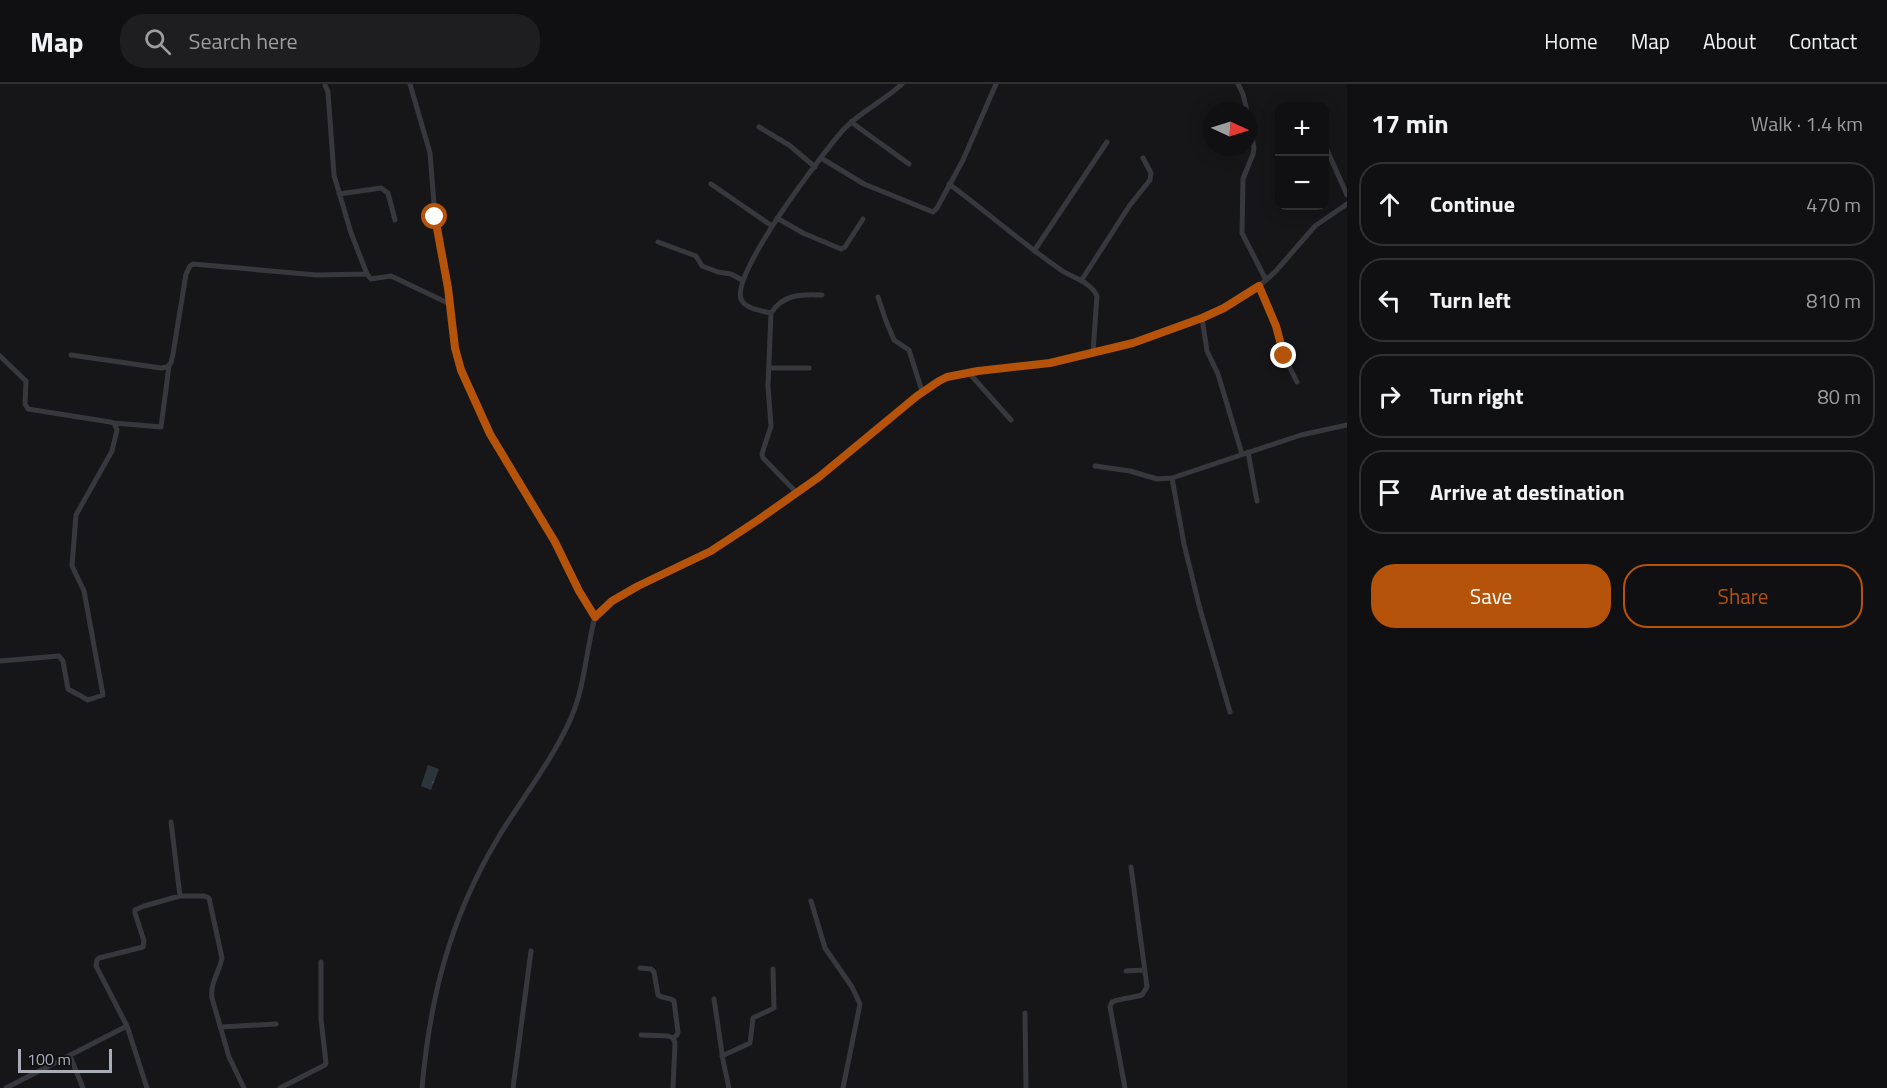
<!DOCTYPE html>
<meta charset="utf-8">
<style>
:root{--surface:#101012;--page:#1e1e20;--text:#f1f3f6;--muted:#9c9d9f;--line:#303032;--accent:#b45309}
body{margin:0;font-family:"Titillium Web",sans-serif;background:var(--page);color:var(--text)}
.controls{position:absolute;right:18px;top:18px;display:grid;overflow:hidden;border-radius:12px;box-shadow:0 3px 15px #0003}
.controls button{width:54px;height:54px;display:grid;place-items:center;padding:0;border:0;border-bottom:2px solid var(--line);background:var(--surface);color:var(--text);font:30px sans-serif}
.compass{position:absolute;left:1203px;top:18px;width:54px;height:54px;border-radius:50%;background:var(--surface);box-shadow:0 3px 15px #0003;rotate:94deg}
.scale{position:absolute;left:18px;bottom:15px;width:94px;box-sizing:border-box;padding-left:6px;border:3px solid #a8adb8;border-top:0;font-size:16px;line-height:21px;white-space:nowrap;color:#a8adb8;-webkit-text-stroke:4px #111113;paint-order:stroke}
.stop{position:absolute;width:18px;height:18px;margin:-14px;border:4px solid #b45309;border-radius:50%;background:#fff}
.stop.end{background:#b45309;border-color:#fff;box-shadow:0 2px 6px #0008}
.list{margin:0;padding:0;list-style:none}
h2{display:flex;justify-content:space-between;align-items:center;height:78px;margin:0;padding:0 24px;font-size:26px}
h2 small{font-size:20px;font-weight:400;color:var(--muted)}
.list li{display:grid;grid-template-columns:39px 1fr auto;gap:18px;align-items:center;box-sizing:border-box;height:84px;margin:0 12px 12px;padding:0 12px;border:2px solid var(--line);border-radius:24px}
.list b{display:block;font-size:22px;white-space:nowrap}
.list em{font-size:20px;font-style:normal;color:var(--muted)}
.actions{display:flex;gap:12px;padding:18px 24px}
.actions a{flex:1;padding:14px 0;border:2px solid var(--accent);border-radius:24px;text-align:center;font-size:21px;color:var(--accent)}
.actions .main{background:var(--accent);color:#fff}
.icon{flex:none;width:33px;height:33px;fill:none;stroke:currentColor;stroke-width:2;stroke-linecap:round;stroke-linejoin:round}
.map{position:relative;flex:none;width:1347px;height:1004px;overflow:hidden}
header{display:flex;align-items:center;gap:36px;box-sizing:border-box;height:84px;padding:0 30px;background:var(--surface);border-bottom:2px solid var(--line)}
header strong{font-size:28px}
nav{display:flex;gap:33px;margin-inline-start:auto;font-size:21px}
.search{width:420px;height:54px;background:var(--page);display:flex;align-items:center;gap:15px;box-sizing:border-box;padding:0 21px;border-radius:24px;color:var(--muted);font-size:22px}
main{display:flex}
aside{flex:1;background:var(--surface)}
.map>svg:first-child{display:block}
.water{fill:url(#water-ripples)}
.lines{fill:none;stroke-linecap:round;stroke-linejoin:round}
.street{stroke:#37383d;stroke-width:5}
.route{stroke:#b45309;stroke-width:8}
</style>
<header>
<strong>Map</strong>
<div class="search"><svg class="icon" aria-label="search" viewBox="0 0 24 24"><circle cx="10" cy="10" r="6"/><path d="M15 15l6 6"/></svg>Search here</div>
<nav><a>Home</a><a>Map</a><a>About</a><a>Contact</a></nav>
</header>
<main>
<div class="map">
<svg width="1347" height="1004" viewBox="0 0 1347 1004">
<defs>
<pattern id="water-ripples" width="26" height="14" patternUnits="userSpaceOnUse" patternTransform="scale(1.5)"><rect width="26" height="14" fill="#2c353c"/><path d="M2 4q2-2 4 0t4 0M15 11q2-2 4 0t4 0" fill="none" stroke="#485056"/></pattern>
</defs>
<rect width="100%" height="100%" fill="#161618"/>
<path class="water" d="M428,681L439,685L431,706L421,702Z"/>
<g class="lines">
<path class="street" d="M410,0L430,69L435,133L439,161L448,203L455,264L461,286L490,349L555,458L579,507L595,533
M1238,0L1243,10L1247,27
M325,1L328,8L334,91L351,149L367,190
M1248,33L1254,64L1253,70L1243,95L1242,149L1266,196
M851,38L909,80
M759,43L789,61L815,83
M1324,59L1347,111
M821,74L864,100L933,128L937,124L963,76L996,0
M711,100L772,142
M949,100C987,128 1022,159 1061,186C1073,194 1091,198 1097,212L1093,268
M339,110L381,104L388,109L395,136
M777,134L803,149L841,165L845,163L863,135
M658,158L696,172L702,182L718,188L731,190L742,196
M1034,167L1107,58
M1081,197L1130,121L1150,96L1151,89L1143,74
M1259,202L1276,242L1284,272L1297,298
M878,213L886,237L894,256L909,266L922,307
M771,229C762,227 747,225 742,217C726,195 825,66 844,45C861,27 884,17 902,0
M1202,234L1207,267L1218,290L1242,370
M71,271L161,284L167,283L171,279L173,270L186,190L190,182L193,180L317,191L367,190L371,195L391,192L450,220
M0,272L26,297L25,320L28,325L110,338L114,339L117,346L112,367L76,431L72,482L84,507L103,611L88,616L68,605L63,577L59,572L0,577
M769,284H809
M969,289L1011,336
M114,339L161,343L169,282
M1248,368L1257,417
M1095,382L1130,387L1157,395L1172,394L1301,351L1347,341
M1172,394L1184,460L1200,525L1230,628
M797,409L763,374L762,370L771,342L768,302L771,229C783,210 802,210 822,211
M171,738L180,812H204L209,814L222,874C219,889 210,899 212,914L229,973L244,1004
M1131,783L1145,888
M811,817L825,864L852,903L860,920L843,1004
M640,884L651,885L654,888L658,911C663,915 670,913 674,917L678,948L677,951L673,954
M714,915L723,976L729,1004
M1025,929L1026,1004
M221,943L276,940
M641,951L668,952L673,954L675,959L673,1004
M70,972L83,1004
M722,972L750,959L753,934L774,924L773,885
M6,1004L127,942
M147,1004L127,942L96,882L97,876L99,874L143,863L144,857L135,829V826L144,822L180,812
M280,1004L325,981L326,979L321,935V878
M422,1004C430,913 450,834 498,754C522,714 552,677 571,634C585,602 586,566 595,533L612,517L638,502L711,467L758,437L819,393L917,312L939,297L947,293L978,287L1050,279L1133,259L1195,237L1224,224L1259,202L1275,188L1315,142L1347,120
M513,1004L531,867
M1125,1004L1110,923L1112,918C1121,914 1132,914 1142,911L1147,903L1145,888L1143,886L1126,887"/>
</g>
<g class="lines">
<path class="route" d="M435,133L448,204L455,264L461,286L490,350L555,458L579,507L595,533L612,517L638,502L711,467L758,436L819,393L917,312L939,297L947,293L978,287L1050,279L1133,259L1202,234L1224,224L1259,202L1276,242L1284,272"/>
</g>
</svg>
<div class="controls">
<button>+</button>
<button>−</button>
</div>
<svg class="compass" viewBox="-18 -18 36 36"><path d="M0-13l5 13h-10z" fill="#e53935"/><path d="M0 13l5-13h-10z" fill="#9c9d9f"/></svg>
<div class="scale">100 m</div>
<div class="stop" style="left:435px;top:133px"></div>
<div class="stop end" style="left:1284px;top:272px"></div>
</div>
<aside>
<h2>17 min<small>Walk · 1.4 km</small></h2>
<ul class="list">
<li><svg class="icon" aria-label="ahead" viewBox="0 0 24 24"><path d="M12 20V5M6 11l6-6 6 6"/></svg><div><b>Continue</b></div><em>470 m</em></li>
<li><svg class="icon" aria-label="left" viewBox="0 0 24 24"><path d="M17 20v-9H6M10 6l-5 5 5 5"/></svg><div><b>Turn left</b></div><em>810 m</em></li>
<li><svg class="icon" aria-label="right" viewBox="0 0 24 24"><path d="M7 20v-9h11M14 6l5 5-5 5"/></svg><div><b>Turn right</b></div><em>80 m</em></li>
<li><svg class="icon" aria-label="arrive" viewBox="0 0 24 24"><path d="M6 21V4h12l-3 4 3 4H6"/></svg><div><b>Arrive at destination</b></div></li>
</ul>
<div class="actions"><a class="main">Save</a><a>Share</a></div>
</aside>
</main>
